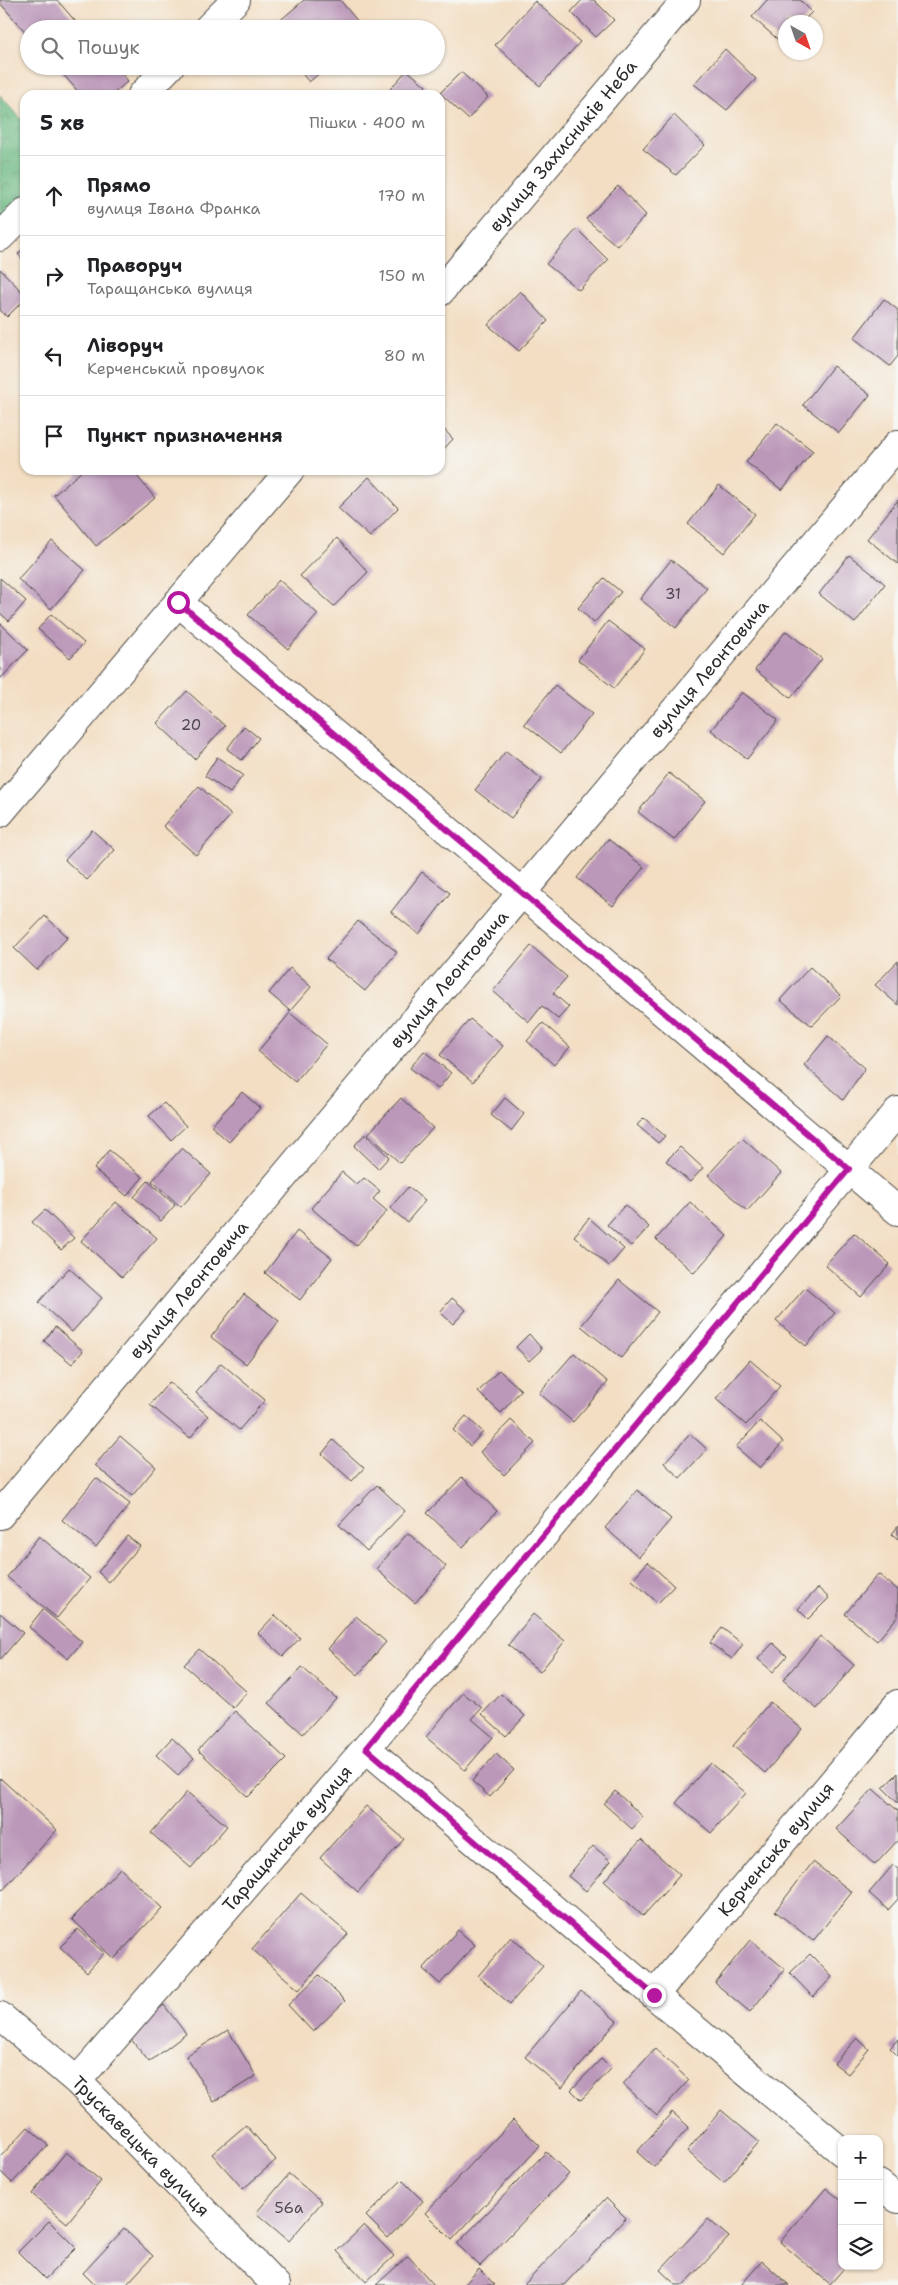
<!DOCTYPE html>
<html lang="uk">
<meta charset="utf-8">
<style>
:root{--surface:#fff;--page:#f2f2f2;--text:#202124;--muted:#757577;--line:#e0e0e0}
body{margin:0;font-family:"Shantell Sans",sans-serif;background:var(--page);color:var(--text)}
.controls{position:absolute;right:15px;bottom:15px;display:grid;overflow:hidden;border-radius:10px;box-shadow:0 1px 4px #0004}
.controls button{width:45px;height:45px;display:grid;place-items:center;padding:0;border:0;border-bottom:1px solid var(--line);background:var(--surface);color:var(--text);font:25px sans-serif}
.compass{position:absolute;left:778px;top:15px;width:45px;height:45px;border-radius:50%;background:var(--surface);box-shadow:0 1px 4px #0004;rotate:140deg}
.stop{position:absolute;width:15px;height:15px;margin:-11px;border:4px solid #b5179e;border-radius:50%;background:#fff}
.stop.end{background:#b5179e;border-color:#fff;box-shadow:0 1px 5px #0008}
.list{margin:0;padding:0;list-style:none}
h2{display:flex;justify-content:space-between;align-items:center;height:65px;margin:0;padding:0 20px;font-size:21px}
h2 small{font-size:16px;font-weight:400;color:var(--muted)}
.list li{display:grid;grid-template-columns:32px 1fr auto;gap:15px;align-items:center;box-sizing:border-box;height:80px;padding:0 20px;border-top:1px solid var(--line)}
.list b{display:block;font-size:19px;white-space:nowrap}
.list p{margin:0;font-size:16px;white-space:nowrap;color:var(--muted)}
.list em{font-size:16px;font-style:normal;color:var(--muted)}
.icon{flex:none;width:28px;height:28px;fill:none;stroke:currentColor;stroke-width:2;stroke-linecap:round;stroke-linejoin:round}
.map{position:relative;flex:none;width:898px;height:2285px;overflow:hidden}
.search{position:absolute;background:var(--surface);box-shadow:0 1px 4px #0004;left:20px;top:20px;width:425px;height:55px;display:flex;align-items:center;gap:12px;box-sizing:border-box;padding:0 18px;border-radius:28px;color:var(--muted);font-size:19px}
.panel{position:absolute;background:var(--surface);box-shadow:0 1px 4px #0004;left:20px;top:90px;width:425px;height:385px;border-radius:15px}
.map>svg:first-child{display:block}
.forest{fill:url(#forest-crowns);stroke:#4c7258}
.building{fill:#bb98b9}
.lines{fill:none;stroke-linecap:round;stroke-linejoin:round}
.minor-casing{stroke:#494642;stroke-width:30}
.minor{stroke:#fff;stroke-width:28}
.route{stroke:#b5179e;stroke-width:6}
.labels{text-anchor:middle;stroke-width:4;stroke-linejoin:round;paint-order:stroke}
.number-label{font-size:15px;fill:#4f464e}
.street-label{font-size:18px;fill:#2b2b2b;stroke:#f6f6f2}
</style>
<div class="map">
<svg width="898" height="2285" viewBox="0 0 898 2285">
<defs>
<pattern id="forest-crowns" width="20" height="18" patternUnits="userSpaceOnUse" patternTransform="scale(1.25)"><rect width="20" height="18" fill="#6dba84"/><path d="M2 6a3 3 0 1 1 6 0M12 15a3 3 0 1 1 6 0" fill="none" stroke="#5a976c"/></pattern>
</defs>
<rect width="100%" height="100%" fill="#f6f6f2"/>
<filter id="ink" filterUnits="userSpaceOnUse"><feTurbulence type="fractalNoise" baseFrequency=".02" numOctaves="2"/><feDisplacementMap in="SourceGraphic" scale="10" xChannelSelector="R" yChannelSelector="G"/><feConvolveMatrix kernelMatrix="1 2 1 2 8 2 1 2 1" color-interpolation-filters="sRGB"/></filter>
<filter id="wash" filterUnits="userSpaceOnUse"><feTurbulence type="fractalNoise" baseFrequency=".0096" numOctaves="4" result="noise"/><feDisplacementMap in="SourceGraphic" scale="20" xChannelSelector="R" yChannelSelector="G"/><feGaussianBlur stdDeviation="1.12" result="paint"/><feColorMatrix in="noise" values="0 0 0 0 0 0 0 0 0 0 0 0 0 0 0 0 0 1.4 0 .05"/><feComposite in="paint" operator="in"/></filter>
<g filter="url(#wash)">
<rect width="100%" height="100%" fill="#f3dec3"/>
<path class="forest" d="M0,95L25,123V200L0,222Z"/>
<g id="blocks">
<path class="building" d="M0,0H57L82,29H29V36L0,3Z
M304,0H340L364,29H270Z
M582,0H594L614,20L596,37L571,12Z
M767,0H800L812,12L802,22H786V41L783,44L752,17Z
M535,1L580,42L540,86L495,45Z
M725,49L756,79L727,110L694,84Z
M56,66H115L128,81L112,95H81Z
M296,66H328L309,82Z
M407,70L426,86L418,95H385Z
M461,72L488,97L468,119L440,93Z
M674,115L705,145L676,175L643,149Z
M618,186L646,215L617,246L586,219Z
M577,229L608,260L579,290L546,264Z
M25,248V262L18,254Z
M0,269L25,295V299L7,317L0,310Z
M520,291L548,321L519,351L488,325Z
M884,299L898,310V356L890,366L854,338Z
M833,366L870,395L839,433L803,405Z
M777,423L813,451L782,490L746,462Z
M440,425L453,439L440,453Z
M83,470H132L155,498L96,546L54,495Z
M369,477L398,508L370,537L338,508Z
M719,485L755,514L724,553L688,524Z
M898,500V564L867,539Z
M337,538L368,572L334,606L300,576Z
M52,541L85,570L51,609L18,579Z
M849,555L885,584L855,623L819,594Z
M671,560L707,588L676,628L640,599Z
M0,578L26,601L9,621L0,613Z
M604,578L621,592L594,623L578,608Z
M279,580L318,614L288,649L248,615Z
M51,614L84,643L70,658L38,629Z
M608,621L645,649L614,688L578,660Z
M0,623L28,650L0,679Z
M786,631L822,659L791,698L755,670Z
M555,685L592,714L561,753L524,724Z
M187,691L225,726L195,759L157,723Z
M742,692L778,720L747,759L711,730Z
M244,726L259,738L242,760L227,749Z
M506,751L542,779L511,818L475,790Z
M217,757L243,775L230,793L205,776Z
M669,773L705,801L674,840L638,812Z
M199,786L231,815L196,855L163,826Z
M92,830L115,850L87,880L65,860Z
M608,839L644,867L613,906L577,878Z
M422,872L450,893L419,934L391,912Z
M45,916L68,937L37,970L14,948Z
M358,921L397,952L365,991L326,959Z
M531,946L567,977L553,993L569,1007L558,1019L542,1006L529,1022L493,991Z
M898,961V1005L875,985Z
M810,967L841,996L812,1026L780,1000Z
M290,968L311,987L290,1011L269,993Z
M290,1013L327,1044L295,1082L258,1051Z
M470,1019L503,1046L473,1082L440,1055Z
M543,1023L570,1047L554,1065L527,1041Z
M828,1036L865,1068L843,1100L804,1065Z
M424,1051L451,1073L438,1089L410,1068Z
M242,1092L260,1108L229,1142L211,1126Z
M401,1098L433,1128L400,1163L368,1134Z
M505,1098L524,1114L511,1131L491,1115Z
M164,1103L186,1126L171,1140L149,1116Z
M644,1118L665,1136L658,1143L637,1125Z
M365,1134L389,1157L378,1169L354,1146Z
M742,1138L781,1173L747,1211L708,1175Z
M680,1147L703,1168L690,1182L666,1161Z
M182,1148L211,1174L181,1207L152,1181Z
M109,1150L143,1177L127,1196L94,1169Z
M342,1172L357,1185L364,1178L380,1191L373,1199L387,1211L356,1246L311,1208Z
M148,1181L175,1205L161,1221L134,1197Z
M408,1187L425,1201L407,1222L390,1208Z
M116,1202L157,1238L122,1277L81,1241Z
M690,1202L727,1236L694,1273L656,1239Z
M625,1205L649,1227L631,1246L607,1225Z
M45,1210L74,1238L61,1250L32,1222Z
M589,1218L624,1249L609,1266L574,1236Z
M297,1231L332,1258L300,1300L265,1273Z
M854,1233L890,1264L861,1297L825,1265Z
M69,1268L102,1298L72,1332L39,1302Z
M619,1280L658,1312L621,1358L581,1326Z
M805,1288L835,1313L806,1346L776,1321Z
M244,1294L279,1321L246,1364L211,1337Z
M452,1298L466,1310L453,1324L440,1312Z
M55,1327L83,1351L72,1364L44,1341Z
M529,1334L542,1349L529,1361L516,1347Z
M574,1353L608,1382L573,1422L539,1393Z
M750,1360L780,1386L746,1425L716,1399Z
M221,1363L265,1400L239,1430L196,1393Z
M499,1370L521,1390L501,1413L478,1392Z
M169,1382L208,1416L190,1438L150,1405Z
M466,1416L483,1432L470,1446L453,1430Z
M511,1420L535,1443L504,1475L480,1452Z
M760,1421L783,1442L760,1468L736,1447Z
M690,1434L707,1449L680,1478L664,1463Z
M120,1436L156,1467L132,1496L95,1465Z
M333,1440L364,1468L352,1481L322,1454Z
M462,1477L497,1511L463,1547L427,1513Z
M96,1478L130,1504L96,1547L62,1520Z
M377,1485L405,1511L367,1551L339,1525Z
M637,1490L671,1519L639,1557L605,1528Z
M898,1526V1539L892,1534Z
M408,1533L446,1566L415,1603L376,1569Z
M39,1536L90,1578L57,1618L7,1577Z
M127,1536L140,1546L109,1582L98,1572Z
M648,1562L674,1586L658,1603L632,1580Z
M878,1574L898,1590V1616L877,1641L845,1614Z
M818,1588L829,1598L808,1619L798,1609Z
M43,1609L82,1642L68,1659L29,1627Z
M0,1613L23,1633L0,1660Z
M533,1614L565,1641L540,1672L508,1645Z
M275,1615L300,1638L283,1656L258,1633Z
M356,1616L386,1642L358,1675L328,1649Z
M722,1628L743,1644L732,1659L710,1643Z
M820,1636L854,1665L817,1709L783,1680Z
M773,1643L787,1656L773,1672L758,1659Z
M199,1649L247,1692L233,1708L184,1665Z
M302,1667L336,1698L303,1734L269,1703Z
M463,1693L482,1708L472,1719L493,1737L465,1770L426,1737Z
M501,1694L525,1716L506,1736L482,1714Z
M770,1702L802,1729L765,1773L733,1746Z
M235,1711L286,1759L248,1797L198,1750Z
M172,1738L194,1758L178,1775L156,1755Z
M496,1754L514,1770L490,1797L472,1781Z
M710,1763L746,1793L711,1833L676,1803Z
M898,1773V1803L883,1788Z
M0,1778L57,1830L3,1890L0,1888Z
M873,1789L898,1811V1840L875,1865L836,1829Z
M615,1791L643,1817L632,1829L604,1804Z
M187,1792L227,1826L191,1868L151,1833Z
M366,1806L404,1839L358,1892L320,1858Z
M641,1840L680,1875L643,1916L604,1881Z
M593,1846L611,1861L586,1891L568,1876Z
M813,1862L852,1892L813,1941L775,1911Z
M893,1865L898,1869V1899L888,1910L869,1893Z
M120,1868L162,1908L114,1959L72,1919Z
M301,1893L348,1934L299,1990L252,1949Z
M78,1929L104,1953L87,1972L60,1947Z
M458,1930L475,1945L440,1984L423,1969Z
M511,1937L543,1966L510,2004L478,1976Z
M750,1940L785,1969L750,2012L715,1983Z
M810,1954L832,1977L813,1997L790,1973Z
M319,1975L345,2001L313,2032L288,2005Z
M581,1991L617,2021L562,2088L525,2057Z
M164,2005L186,2034L149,2062L127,2034Z
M228,2030L256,2076L214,2102L186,2056Z
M857,2038L869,2049L848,2074L834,2063Z
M898,2039V2056L890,2048Z
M655,2049L689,2080L657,2115L623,2084Z
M601,2059L611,2069L581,2100L571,2090Z
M721,2110L759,2142L724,2183L687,2151Z
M672,2112L689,2127L654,2167L637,2152Z
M513,2120L540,2146L452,2240L425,2213Z
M246,2125L276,2160L243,2189L212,2154Z
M28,2127L48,2145L12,2183L0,2171V2157Z
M66,2152L101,2181L67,2223L32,2194Z
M546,2152L569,2174L480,2266L457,2244Z
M289,2174L322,2202L289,2241L256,2213Z
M402,2180L423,2201L388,2238L366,2216Z
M826,2188L842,2201V2266H846L830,2284L780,2242Z
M606,2198L626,2218L564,2285H524Z
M708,2219L729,2237L684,2285H676L660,2270Z
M49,2221L76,2248L45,2279L18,2252Z
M364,2225L394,2256L366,2282L337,2251Z
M124,2229L153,2256L126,2285H95L83,2273Z
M408,2256L434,2285H376Z
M762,2261L789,2285H741Z
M479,2269L495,2285H464Z"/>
</g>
</g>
<g filter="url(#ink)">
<use href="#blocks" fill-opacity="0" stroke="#494642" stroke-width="1"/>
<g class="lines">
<defs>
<g id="minor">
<path d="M207,29L236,0"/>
<path d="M142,95L170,66"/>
<path d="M0,237L25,212"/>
<path id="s1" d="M440,292L686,0"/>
<path d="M178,602L898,1211"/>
<path d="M0,813L290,470"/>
<path id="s2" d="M0,1515L898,444"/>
<path d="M366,1748L654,1995L842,2152"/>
<path id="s3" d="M654,1995L898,1704"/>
<path id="s4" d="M0,2016L77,2081L276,2285"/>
<path id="s5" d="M77,2081L366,1748L898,1111"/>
<path d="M879,2184L898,2199"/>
</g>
</defs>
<use href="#minor" class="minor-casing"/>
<use href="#minor" class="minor"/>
</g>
</g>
<g class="lines" filter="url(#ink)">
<path class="route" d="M178,602L849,1169L366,1748L654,1995"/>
</g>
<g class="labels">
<g class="number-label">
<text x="673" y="599">31</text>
<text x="191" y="730">20</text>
<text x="289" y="2213">56а</text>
</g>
<g class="street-label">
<text dy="6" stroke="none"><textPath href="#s1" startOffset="191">вулиця Захисників Неба</textPath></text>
<text dy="6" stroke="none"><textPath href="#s2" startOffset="1104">вулиця Леонтовича</textPath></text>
<text dy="6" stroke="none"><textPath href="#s2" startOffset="699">вулиця Леонтовича</textPath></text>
<text dy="6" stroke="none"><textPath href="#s2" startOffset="294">вулиця Леонтовича</textPath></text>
<text dy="6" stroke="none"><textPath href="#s5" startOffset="321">Таращанська вулиця</textPath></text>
<text dy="6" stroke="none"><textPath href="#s3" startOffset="190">Керченська вулиця</textPath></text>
<text dy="6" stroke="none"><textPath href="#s4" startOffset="192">Трускавецька вулиця</textPath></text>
</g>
</g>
</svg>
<div class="controls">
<button>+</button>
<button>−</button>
<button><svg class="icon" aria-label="layers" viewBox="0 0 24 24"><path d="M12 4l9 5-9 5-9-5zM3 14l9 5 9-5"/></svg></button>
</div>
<svg class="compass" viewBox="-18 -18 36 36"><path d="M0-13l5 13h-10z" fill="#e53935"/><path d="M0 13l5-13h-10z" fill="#757577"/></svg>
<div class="stop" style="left:178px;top:602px"></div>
<div class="stop end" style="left:654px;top:1995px"></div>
<div class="search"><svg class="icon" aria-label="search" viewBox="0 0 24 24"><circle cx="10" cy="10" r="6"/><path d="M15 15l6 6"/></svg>Пошук</div>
<section class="panel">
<h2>5 хв<small>Пішки · 400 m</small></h2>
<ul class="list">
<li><svg class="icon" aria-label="ahead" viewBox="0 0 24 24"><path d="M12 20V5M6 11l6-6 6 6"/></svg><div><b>Прямо</b><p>вулиця Івана Франка</p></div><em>170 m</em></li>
<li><svg class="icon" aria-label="right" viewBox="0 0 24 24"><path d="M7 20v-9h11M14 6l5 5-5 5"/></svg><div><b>Праворуч</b><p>Таращанська вулиця</p></div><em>150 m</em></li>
<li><svg class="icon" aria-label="left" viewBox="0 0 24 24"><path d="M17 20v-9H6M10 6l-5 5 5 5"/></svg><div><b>Ліворуч</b><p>Керченський провулок</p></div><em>80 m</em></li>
<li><svg class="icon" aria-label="arrive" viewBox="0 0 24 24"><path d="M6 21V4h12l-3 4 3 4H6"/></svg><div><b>Пункт призначення</b></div></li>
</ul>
</section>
</div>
